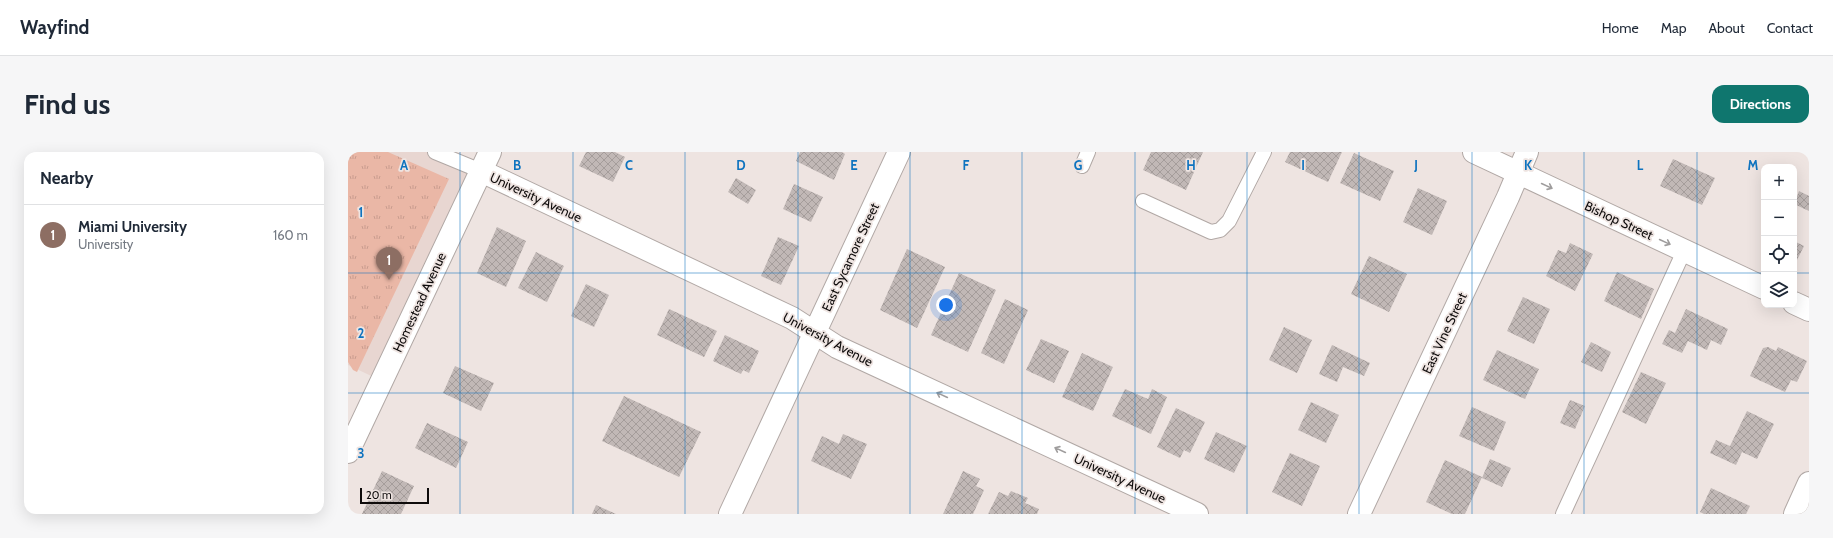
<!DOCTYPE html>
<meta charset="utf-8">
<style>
:root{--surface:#fff;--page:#f6f6f7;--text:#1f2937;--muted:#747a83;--line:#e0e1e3;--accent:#0f766e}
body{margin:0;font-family:Cabin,sans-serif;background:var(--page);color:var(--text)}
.controls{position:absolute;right:12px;top:12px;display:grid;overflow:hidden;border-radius:8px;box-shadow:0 4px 16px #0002}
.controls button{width:36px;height:36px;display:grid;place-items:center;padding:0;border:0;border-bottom:1px solid var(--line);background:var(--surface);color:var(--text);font:20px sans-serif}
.scale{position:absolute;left:12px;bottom:10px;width:69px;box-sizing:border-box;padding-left:4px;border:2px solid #0e0b0b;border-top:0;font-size:11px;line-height:14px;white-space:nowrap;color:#0e0b0b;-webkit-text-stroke:3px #eee4e1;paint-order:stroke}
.you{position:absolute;left:598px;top:153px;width:14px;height:14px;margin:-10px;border:3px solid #fff;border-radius:50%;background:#1a73e8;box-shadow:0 0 0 6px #1a73e833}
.badge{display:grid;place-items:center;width:26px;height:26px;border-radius:50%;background:var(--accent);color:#fff;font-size:13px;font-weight:700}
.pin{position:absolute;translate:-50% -33px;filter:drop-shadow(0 1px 2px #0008)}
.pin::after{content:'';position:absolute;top:21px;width:14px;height:12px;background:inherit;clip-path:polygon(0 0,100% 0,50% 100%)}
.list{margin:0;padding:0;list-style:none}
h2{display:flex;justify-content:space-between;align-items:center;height:52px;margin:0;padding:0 16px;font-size:17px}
h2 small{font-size:13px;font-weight:400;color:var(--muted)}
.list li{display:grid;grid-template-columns:26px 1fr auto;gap:12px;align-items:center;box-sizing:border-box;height:60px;padding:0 16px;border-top:1px solid var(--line)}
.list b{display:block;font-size:15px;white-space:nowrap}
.list p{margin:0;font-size:13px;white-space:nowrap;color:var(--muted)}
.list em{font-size:13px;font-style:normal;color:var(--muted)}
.icon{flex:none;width:22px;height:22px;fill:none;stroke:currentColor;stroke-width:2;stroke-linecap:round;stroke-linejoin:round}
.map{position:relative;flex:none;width:1461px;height:362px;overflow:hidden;border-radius:12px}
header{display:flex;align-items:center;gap:24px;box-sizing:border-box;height:56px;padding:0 20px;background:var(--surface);border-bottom:1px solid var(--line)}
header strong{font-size:19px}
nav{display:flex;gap:22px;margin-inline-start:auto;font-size:14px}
.intro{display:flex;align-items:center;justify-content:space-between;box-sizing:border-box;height:96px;padding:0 24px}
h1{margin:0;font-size:28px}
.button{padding:10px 18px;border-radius:12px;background:var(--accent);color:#fff;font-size:14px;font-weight:700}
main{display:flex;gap:24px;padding:0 24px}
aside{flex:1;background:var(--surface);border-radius:12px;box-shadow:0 4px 16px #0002}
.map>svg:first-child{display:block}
.built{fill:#e8d6d1}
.grass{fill:url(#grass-tufts)}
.building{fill:url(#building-cross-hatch)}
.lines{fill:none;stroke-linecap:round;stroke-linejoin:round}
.service-casing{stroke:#b1a8a5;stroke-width:16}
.minor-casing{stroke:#b1a8a5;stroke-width:24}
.service{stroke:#fff;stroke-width:14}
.minor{stroke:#fff;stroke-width:22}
.oneway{stroke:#9f9d9d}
.grid{fill:none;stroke:#0e73bf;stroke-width:1;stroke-opacity:0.55}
.labels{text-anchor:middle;stroke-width:3.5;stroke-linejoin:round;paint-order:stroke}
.street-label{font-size:13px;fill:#0e0b0b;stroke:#eee4e1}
.grid-label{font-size:13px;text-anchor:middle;font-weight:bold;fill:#0e73bf;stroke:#eee4e1;stroke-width:3.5;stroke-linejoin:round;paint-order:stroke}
</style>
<header>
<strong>Wayfind</strong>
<nav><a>Home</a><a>Map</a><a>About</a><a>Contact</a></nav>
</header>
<div class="intro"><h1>Find us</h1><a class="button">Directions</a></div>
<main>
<aside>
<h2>Nearby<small></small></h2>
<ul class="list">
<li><span class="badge" style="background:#8d6e63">1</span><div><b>Miami University</b><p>University</p></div><em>160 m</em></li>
</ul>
</aside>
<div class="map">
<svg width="1461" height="362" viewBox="0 0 1461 362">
<defs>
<pattern id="grass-tufts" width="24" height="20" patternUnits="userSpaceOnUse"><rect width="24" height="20" fill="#eab7a6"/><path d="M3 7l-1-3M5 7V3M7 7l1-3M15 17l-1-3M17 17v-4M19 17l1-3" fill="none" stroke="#c89c8e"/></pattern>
<pattern id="building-cross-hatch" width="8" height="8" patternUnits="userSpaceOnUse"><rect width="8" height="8" fill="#c1b8b6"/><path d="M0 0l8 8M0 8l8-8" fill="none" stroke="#a59d9b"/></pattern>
</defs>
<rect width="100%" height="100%" fill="#eee4e1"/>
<path class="built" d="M0,0H87L133,19L34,229L0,213Z"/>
<path class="grass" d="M0,0H40L101,27L9,220L5,218L0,210Z"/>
<path class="building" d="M238,0H267L277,5L265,30L231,14Z
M452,0H494L497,2L486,28L448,9Z
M803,0H855L838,38L795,18Z
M942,0H994L980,30L937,10Z
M1006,1L1046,19L1032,49L992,31Z
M1325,7L1367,26L1354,53L1312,34Z
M388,26L408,38L400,52L380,40Z
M446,32L475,45L463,70L435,57Z
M1070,36L1099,49L1084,83L1055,70Z
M1451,39L1461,44V59L1446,52Z
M149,75L178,89L158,135L129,121Z
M430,85L451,94L433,133L413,124Z
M1446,89L1456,94L1447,112L1446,111Z
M1222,91L1245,102L1227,139L1198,124L1210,98L1218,101Z
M559,97L597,115L569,176L532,158Z
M188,100L216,114L199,150L170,136Z
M1021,104L1059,122L1041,160L1003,142Z
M1269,120L1306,137L1293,167L1256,149Z
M611,121L648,138L620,200L583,183Z
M238,132L261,143L246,175L223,164Z
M1175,145L1202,157L1186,192L1159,179Z
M657,147L680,158L656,212L633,201Z
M321,157L369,179L356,205L309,183Z
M1338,157L1380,177L1373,193L1363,188L1359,198L1340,189L1334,201L1314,192L1321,178L1327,181Z
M936,175L964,188L949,221L921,208Z
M377,183L411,199L401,221L395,218L393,222L365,209Z
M693,187L721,199L706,231L678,218Z
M1243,190L1263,200L1254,220L1233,210Z
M984,193L1022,211L1016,224L995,215L989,230L971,222Z
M1420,195L1428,199L1430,195L1459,209L1449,230L1443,228L1437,240L1402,224L1415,196Z
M1149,198L1191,217L1177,247L1135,228Z
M734,201L765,215L745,259L714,245Z
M107,214L146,231L133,259L95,241Z
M1293,220L1318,231L1298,272L1274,260Z
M777,237L800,247L804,237L819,245L803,282L764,264Z
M276,244L353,280L331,325L254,289Z
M1222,248L1237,254L1227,277L1212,271Z
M963,250L991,263L978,291L950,278Z
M1124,255L1158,270L1146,299L1111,284Z
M828,256L857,270L842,301L836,298L832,306L809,295Z
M1399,259L1426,272L1409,307L1394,300L1388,313L1362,301L1368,288L1382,294Z
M79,271L120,290L108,316L67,296Z
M868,280L899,294L886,321L856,307Z
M495,282L519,292L503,327L463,309L474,284L491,292Z
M942,301L972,314L954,354L924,340Z
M1142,307L1163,316L1154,335L1134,326Z
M1097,308L1134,325L1117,362H1104L1078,350Z
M34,319L66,334L53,362H14Z
M615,319L632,327L628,334L636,338L625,362H595Z
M1363,336L1402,354L1398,362H1356L1352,360Z
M663,339L680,346L677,351L691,357L689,362H640L651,340L660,344Z
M248,353L268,362H244Z"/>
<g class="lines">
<defs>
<path id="service" d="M87,0L133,19
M734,14L740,0
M795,49L863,80L872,78L881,69L916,0
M1215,362L1336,99"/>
<path id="minor" d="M1126,0L1416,136
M133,19L444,166L489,195L849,362
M1446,151L1461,158
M0,300L142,0
M382,362L551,0
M1011,362L1160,45L1179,0
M1447,362L1461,331"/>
</defs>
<use href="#service" class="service-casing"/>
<use href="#minor" class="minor-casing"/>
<use href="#service" class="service"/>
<use href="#minor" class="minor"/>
</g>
<defs><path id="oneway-shaft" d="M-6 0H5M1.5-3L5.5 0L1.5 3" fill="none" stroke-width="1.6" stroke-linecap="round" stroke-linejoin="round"/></defs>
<g class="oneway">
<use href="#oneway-shaft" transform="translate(1199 34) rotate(25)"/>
<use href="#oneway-shaft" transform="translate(1317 90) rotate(25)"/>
<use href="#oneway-shaft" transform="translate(594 243) rotate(-155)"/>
<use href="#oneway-shaft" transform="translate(712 298) rotate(-155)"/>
</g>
<path class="grid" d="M112,0V362M225,0V362M337,0V362M450,0V362M562,0V362M674,0V362M787,0V362M899,0V362M1011,0V362M1124,0V362M1236,0V362M1349,0V362M0,121H1416M1446,121H1461M0,241H1461"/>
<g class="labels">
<g class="street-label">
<text transform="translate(188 45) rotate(25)" y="5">University Avenue</text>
<text transform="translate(1271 68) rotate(25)" y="5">Bishop Street</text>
<text transform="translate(502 105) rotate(-65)" y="5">East Sycamore Street</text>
<text transform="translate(71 150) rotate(-65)" y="5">Homestead Avenue</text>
<text transform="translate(1096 181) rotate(-65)" y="5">East Vine Street</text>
<text transform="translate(480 187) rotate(28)" y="5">University Avenue</text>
<text transform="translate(772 326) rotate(25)" y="5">University Avenue</text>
</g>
</g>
<g class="grid-label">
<text x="56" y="18">A</text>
<text x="169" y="18">B</text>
<text x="281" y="18">C</text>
<text x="393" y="18">D</text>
<text x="506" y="18">E</text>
<text x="618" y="18">F</text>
<text x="730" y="18">G</text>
<text x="843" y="18">H</text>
<text x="955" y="18">I</text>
<text x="1068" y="18">J</text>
<text x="1180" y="18">K</text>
<text x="1292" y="18">L</text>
<text x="1405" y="18">M</text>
<text x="13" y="65">1</text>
<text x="13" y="186">2</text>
<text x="13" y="306">3</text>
</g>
</svg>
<div class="controls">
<button>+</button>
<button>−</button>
<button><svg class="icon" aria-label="locate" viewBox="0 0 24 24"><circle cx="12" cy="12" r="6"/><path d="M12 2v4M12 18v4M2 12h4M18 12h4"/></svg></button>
<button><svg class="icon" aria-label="layers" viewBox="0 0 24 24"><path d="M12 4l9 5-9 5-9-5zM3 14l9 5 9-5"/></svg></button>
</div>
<div class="scale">20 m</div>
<div class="you"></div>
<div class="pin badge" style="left:41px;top:128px;background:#8d6e63">1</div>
</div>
</main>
